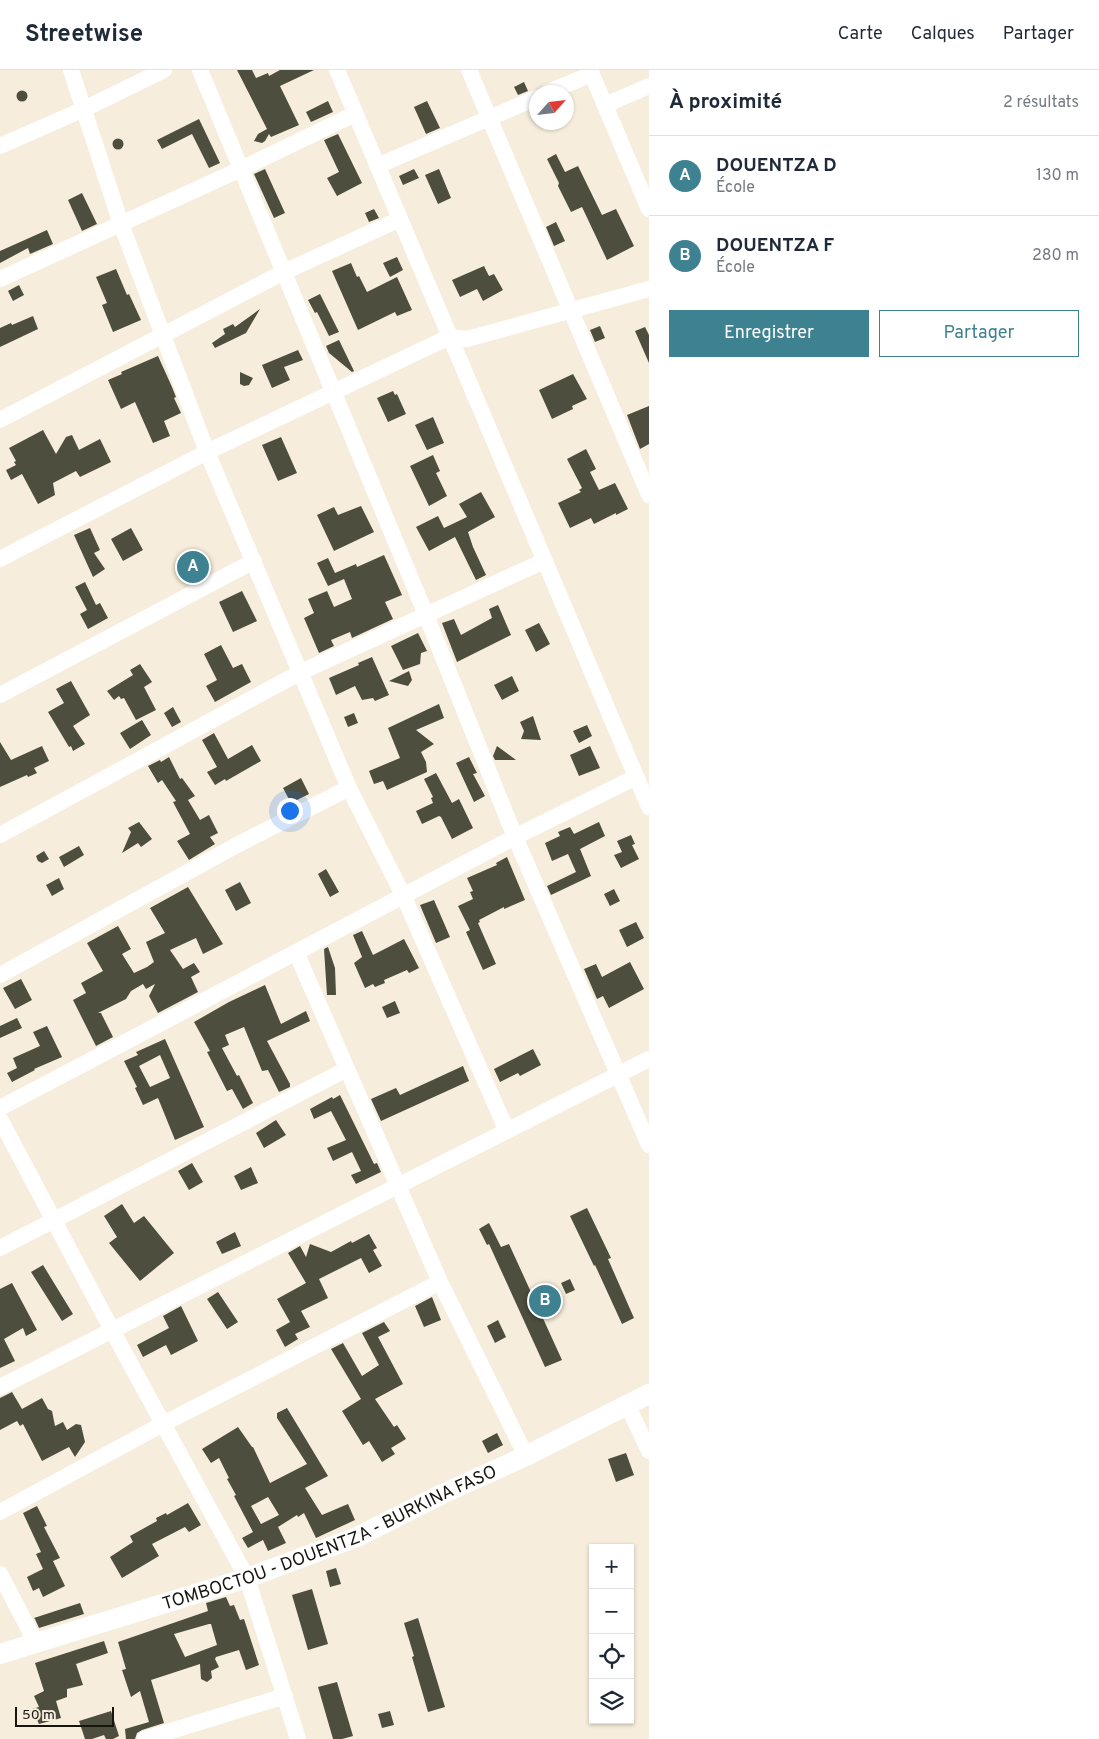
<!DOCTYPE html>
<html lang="fr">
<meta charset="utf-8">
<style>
:root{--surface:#fff;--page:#f6f6f7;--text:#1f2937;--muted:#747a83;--line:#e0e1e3;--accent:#3e8291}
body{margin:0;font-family:Overpass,sans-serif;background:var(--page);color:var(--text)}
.controls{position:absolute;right:15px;bottom:15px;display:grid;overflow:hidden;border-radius:0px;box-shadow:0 1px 4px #0004}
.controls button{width:45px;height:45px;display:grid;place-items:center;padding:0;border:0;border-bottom:1px solid var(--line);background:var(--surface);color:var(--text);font:25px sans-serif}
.compass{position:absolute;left:529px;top:15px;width:45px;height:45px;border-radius:50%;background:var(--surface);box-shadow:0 1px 4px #0004;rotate:63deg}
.scale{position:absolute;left:15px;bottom:12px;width:99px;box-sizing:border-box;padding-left:5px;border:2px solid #18150f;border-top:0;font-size:14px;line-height:18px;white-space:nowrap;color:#18150f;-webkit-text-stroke:4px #f6eddc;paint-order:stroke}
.you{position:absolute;left:289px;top:740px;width:18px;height:18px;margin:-12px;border:4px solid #fff;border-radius:50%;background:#1a73e8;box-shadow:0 0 0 8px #1a73e833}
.badge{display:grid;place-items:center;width:32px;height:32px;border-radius:50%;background:var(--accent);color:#fff;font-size:16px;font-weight:700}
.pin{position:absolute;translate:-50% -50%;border:2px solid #fff;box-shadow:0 1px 5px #0006}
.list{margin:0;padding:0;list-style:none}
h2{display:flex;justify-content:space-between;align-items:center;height:65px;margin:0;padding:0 20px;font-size:21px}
h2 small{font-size:16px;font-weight:400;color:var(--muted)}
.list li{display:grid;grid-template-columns:32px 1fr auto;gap:15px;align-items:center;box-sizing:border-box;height:80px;padding:0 20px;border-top:1px solid var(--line)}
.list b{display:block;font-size:19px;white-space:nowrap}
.list p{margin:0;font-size:16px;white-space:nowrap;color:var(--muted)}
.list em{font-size:16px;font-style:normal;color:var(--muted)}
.actions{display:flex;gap:10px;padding:15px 20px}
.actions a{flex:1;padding:11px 0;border:1px solid var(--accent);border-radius:0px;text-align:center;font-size:18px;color:var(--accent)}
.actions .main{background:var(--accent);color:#fff}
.icon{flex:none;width:28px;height:28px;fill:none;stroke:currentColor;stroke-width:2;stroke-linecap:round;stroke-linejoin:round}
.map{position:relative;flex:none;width:649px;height:1669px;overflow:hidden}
header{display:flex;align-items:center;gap:30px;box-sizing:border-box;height:70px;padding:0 25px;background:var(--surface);border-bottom:1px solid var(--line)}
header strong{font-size:24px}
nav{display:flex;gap:28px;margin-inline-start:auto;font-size:18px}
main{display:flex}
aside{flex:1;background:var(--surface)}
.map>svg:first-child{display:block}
.building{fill:#4d4e3e;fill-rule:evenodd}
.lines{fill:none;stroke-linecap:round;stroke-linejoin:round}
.minor{stroke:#fff;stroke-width:16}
.major{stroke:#fff;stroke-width:20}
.labels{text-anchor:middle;stroke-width:5;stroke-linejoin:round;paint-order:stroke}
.street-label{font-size:18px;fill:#18150f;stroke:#f6eddc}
</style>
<header>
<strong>Streetwise</strong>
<nav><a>Carte</a><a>Calques</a><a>Partager</a></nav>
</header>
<main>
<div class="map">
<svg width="649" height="1669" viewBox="0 0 649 1669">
<rect width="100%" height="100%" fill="#f6eddc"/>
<path class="building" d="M237,0H252L256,8L268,3L269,6L280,0H314L280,16L299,55L271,67L269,64L265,71L262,73L254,71L258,64L267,59Z
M524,12L528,21L518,25L514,17Z
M16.5 26a5.5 5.5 0 1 1 11 0a5.5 5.5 0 1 1-11 0Z
M328,31L333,42L311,52L306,42Z
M427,31L440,58L426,64L414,37Z
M199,49L220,93L209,98L192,64L162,79L157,70Z
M338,64L362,113L337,126L327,108L339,102L324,70Z
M112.5 74a5.5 5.5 0 1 1 11 0a5.5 5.5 0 1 1-11 0Z
M556,84L565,102L578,96L602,145L616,139L634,176L607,190L582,137L571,142L558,116L559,113L547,89Z
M265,99L285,143L274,148L254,104Z
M414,99L419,108L403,115L399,106Z
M439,99L451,128L438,134L425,105Z
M82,123L97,154L82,161L68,130Z
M374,139L379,148L369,152L365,143Z
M556,152L565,171L554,176L546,157Z
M47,160L53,174L30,184L28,178L0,193V181Z
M397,187L403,200L390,207L383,193Z
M351,193L357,207L359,206L367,222L397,207L412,240L397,246L395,242L358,260L332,201Z
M484,196L489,206L494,204L503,220L483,231L477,219L460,227L452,210Z
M116,199L127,225L129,224L141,250L113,262L102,235L107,233L96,207Z
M19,215L24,225L13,231L8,221Z
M320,224L339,262L329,266L317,242L315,243L308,230Z
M260,239L246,263L215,278L212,273L225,264L223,259L233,254L235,257Z
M33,246L38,259L0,277V258L11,253L12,255Z
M600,256L605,268L595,272L590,260Z
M645,257L649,265V293L635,261Z
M339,270L354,301L352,302L329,283L326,276Z
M298,280L303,290L284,297L290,310L272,318L262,295Z
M158,286L172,317L176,327L174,328L181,343L164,351L170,366L153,373L135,332L121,339L108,310L122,304L121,302Z
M240,302L253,308L249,315L244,316L240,314Z
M573,304L587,329L572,336L573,339L552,349L539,320Z
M393,321L395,325L397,324L406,344L388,352L377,328Z
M649,336V374L640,379L627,345Z
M433,347L444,373L427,380L415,355Z
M43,360L56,384L66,367L72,365L79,380L100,369L111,392L80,407L76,401L53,413L55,425L38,434L22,404L11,410L6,400L16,395L14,392L16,391L9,378Z
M281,367L297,403L278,411L262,375Z
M586,379L596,399L590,402L599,420L615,413L628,439L616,445V443L594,454L591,448L570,458L558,433L581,422L579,420L582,418L567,389Z
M433,385L440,401L436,403L447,426L429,436L410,396Z
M481,422L495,447L468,462L473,477L486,505L476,510L455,467L429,481L416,457L438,446L444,458L467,447L459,434Z
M361,436L374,462L334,481L317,445L334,437L338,445Z
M90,458L100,480L94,483L105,499L93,507L74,465Z
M131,458L143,480L123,491L111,469Z
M384,485L402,525L385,532L393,549L352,568L350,562L331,570L334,576L319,583L304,548L314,543L308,529L327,521L334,537L352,529L344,509L328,516L317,493L328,488L335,503L356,494L357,497Z
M85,512L96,535L100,533L108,548L88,559L80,544L87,540L75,517Z
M242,521L257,551L233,562L219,532Z
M498,535L511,565L457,592L442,553L454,549L461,565L492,548L489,539Z
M539,553L550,574L536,582L525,560Z
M418,563L427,581L421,583L420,594L403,600L391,576Z
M221,575L233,598L242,594L251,612L215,632L206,616L217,610L204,584Z
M372,587L389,625L375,631L373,628L362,630L355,616L336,625L329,608L359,595L358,593Z
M140,594L152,612L144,617L156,640L136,650L124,628L121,629L119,626L114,630L107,621L133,605L130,600Z
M409,601L412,610L408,616L389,611Z
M512,606L519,621L502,630L494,615Z
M71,611L90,645L73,656L85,674L73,681L71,676L69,677L48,642L64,633L56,619Z
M439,634L444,648L416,660L434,674L421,682L426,692L427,702L387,720L383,711L374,714L369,701L400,688L388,658Z
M173,637L181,652L172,657L164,643Z
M354,643L358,653L348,657L344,647Z
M533,646L541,670L521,669L524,661L520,652Z
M142,650L151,665L130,679L120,663Z
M587,655L592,666L579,673L573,661Z
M214,663L228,689L252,675L261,691L226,711L225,709L215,715L207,702L217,697L202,670Z
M0,672L11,690L42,676L49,691L34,698L37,703L28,707L27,705L0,717Z
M497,676L516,690H495L493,686Z
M590,676L600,698L579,706L570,685Z
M169,687L180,709L182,708L195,726L188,730L200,750L209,745L218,763L210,767L215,774L189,790L177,771L190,764L173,732L176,731L162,710L158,713L148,696L160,690L161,692Z
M469,687L477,703L473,704L485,726L474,732L456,693Z
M436,703L452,733L459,729L473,758L452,769L441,747L439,746L422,754L416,741L433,733L431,728L433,727L424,709Z
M301,708L309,724L291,733L283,718Z
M139,752L152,769L141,777L138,773L122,783L131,762L128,758Z
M599,752L605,766L580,779L591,806L551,825L547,816L576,802L568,784L552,791L545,773L560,766L558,762L570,757L574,764Z
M631,765L635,774L632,775L639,789L621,798L614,785L622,782L617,771Z
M79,776L84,785L64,797L59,787Z
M44,781L49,789L42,793L38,791L36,786Z
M507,787L525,830L504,839V837L479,850L480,852L478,853L496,894L483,900L466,862L470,860L458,836L473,829L470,822L473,821L467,808L497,795L496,793Z
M326,799L339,822L330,827L318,804Z
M59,808L64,819L52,826L46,815Z
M240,812L251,833L236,841L225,820Z
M188,817L223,874L203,884L196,868L170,880L183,899L194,893L200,902L191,907L198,922L158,943L149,926L155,914L146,919L143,914L131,921L126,929L98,943H101L113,967L96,976L73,930L86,923L81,913L103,901L87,873L118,856L131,879L122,884L134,903L147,897L154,892L146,872L165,863L150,838Z
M614,819L620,831L610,836L604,824Z
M434,830L450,867L436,873L420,835Z
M636,852L644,868L627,877L619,860Z
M362,861L373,885L404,869L419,898L409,903L407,900L384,910L385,913L375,917L373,914L365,918L354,893L362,887L353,865Z
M328,877L335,898L336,925H327L324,879Z
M630,892L644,919L609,938L603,926L597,929L584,899L596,894L602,907Z
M21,909L32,930L15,939L3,918Z
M265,915L281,954L306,941L310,951L267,971L290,1014V1017L279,1022L268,1000L262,1001L244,957L225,965L229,975L222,978L237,1006L239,1005L253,1033L243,1039L232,1019L227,1021L207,982L210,981L194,952L229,932Z
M395,931L400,943L387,948L382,937Z
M17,948L22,958L0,968V956Z
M47,956L62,987L34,999L35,1000L12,1012L7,1003L17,998L13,988L40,976L33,962Z
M165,969L204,1057L175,1070L158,1028L143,1035L135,1018L137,1017L124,991L138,985L136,982ZM160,985L170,1008L150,1017L139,996Z
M533,979L541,995L520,1006L518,1003L500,1012L494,999Z
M463,996L469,1011L381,1051L371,1029L396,1018L400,1025Z
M340,1025L374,1094L377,1093L381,1102L356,1114L351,1105L361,1101L352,1082L333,1091L327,1078L346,1070L331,1041L314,1049L310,1039L332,1027L333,1029Z
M276,1050L286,1065L264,1078L256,1063Z
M192,1093L203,1112L189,1120L178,1101Z
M251,1097L258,1113L241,1120L234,1106Z
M122,1134L134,1153L144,1146L174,1183L140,1211L109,1173L117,1167L104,1146Z
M587,1138L611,1188L608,1189L634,1248L622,1254L595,1195L594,1196L570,1146Z
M489,1153L501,1177L509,1174L562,1290L545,1297L489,1174L487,1175L479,1159Z
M235,1162L241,1176L222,1184L216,1172Z
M369,1164L377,1178L373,1180L382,1196L369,1203L361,1188L319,1209L328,1228L301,1241L310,1257L295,1264L298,1269L285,1277L276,1260L290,1252L277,1229L306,1213L288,1183L300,1176L306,1187L310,1174L331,1182L351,1171L352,1173Z
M43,1195L73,1244L62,1251L31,1202Z
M570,1209L575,1220L566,1224L561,1213Z
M12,1213L37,1260L26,1266L23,1258L4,1269L15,1291L0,1298V1219Z
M218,1222L238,1252L227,1259L207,1229Z
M432,1227L441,1250L424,1257L415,1236Z
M181,1236L198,1271L171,1285L166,1275L143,1287L137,1275L169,1258L163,1246Z
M498,1250L506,1267L495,1273L487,1256Z
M384,1252L390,1261L378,1267L403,1314L375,1329L394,1357L397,1355L406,1369L391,1378L395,1384L382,1392L369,1371L363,1375L342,1341L361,1329L331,1279L343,1273L362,1306L379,1295L362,1263Z
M12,1322L22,1339L42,1328L48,1339L52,1341L55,1356L63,1352L67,1360L76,1354L81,1355L85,1372L75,1387L69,1377L42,1391L23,1354L20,1356L17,1351L0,1360V1328Z
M287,1338L328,1406L305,1418L322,1445L348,1434L355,1450L316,1468L304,1443L298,1447L297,1445L278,1457L286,1473L268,1481L263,1470L248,1478L242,1468L253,1462L234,1426L236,1425L227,1409L229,1408L219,1388L211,1393L202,1379L238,1357L252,1377H253L270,1413L307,1394L277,1348V1343ZM268,1427L279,1445L261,1454L251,1436Z
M497,1363L503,1375L488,1383L482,1371Z
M626,1383L634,1405L616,1412L608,1389Z
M188,1433L201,1455L189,1462L185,1457L152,1474L159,1486L122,1508L110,1487L133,1472L130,1466L157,1451L156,1448L166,1443L167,1445Z
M37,1436L47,1456L44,1457L60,1488L53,1491L65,1516L43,1527L39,1518L33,1521L27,1507L43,1499L36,1484L41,1482L23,1443Z
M336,1498L341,1514L330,1517L326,1501Z
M312,1519L328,1574L308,1580L292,1525Z
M226,1527L230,1536L234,1535L240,1550L244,1549L259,1595L246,1600L239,1580L216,1587L215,1589L219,1597L211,1601L212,1608L207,1612L201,1609L200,1594L151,1610L164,1653L142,1660L137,1663L135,1669H126L125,1659L149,1652L140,1621L131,1627L122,1600L126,1599L118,1572L208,1541L206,1533ZM209,1554H211L217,1575L185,1587L174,1564Z
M80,1533L84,1544L39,1558L35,1549L34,1548Z
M418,1548L445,1637L428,1642L412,1587L414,1586L404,1553Z
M104,1571L108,1583L76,1594L83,1615L67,1619V1627L56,1631L61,1648L39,1654L32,1639L39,1637L34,1626L44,1621L35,1593Z
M337,1612L353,1666L342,1669H333L318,1617Z
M111,1641L119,1666L113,1669H106L104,1665L92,1669H85L79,1651Z
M390,1641L394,1655L382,1658L378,1644Z"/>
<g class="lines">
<path class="minor" d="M71,0L121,154L207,382L349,718L404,827L507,1061
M200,0L426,545L515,767L649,1075
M337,0L649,737
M469,0L649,425
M590,0L649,139
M548,22L592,4
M605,35L649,16
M0,76L84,39L164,0
M377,96L536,28
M0,209L241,99L355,44
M0,350L284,202L400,149
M0,489L207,382L443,270L450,267L467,269L649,219
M0,625L254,491
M0,765L301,602L544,491
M296,882L440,1212L526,1386
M0,905L237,775L349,718
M0,1038L515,767L636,707
M0,1049L112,1260L247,1508L298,1669
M0,1178L347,999
M0,1317L649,989
M627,1334L649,1381
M0,1442L163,1354L440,1212
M0,1504L36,1573
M145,1669L285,1626"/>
<path class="major" id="s1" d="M0,1584L247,1508L357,1467L442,1424L526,1386L649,1324"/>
</g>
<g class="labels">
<g class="street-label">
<text dy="6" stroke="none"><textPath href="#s1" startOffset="350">TOMBOCTOU - DOUENTZA - BURKINA FASO</textPath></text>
</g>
</g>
</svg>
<div class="controls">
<button>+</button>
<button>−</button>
<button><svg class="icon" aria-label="locate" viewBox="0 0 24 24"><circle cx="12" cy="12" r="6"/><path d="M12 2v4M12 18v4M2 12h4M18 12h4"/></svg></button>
<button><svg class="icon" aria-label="layers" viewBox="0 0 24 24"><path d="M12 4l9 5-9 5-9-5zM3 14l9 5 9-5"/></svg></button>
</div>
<svg class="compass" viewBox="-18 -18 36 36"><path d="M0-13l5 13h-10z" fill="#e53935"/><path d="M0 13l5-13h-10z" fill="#747a83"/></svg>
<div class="scale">50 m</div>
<div class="you"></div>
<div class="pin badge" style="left:193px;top:497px">A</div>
<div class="pin badge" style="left:545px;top:1231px">B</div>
</div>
<aside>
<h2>À proximité<small>2 résultats</small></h2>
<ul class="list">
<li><span class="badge">A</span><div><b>DOUENTZA D</b><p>École</p></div><em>130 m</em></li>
<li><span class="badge">B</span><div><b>DOUENTZA F</b><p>École</p></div><em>280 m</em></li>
</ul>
<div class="actions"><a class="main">Enregistrer</a><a>Partager</a></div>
</aside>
</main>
